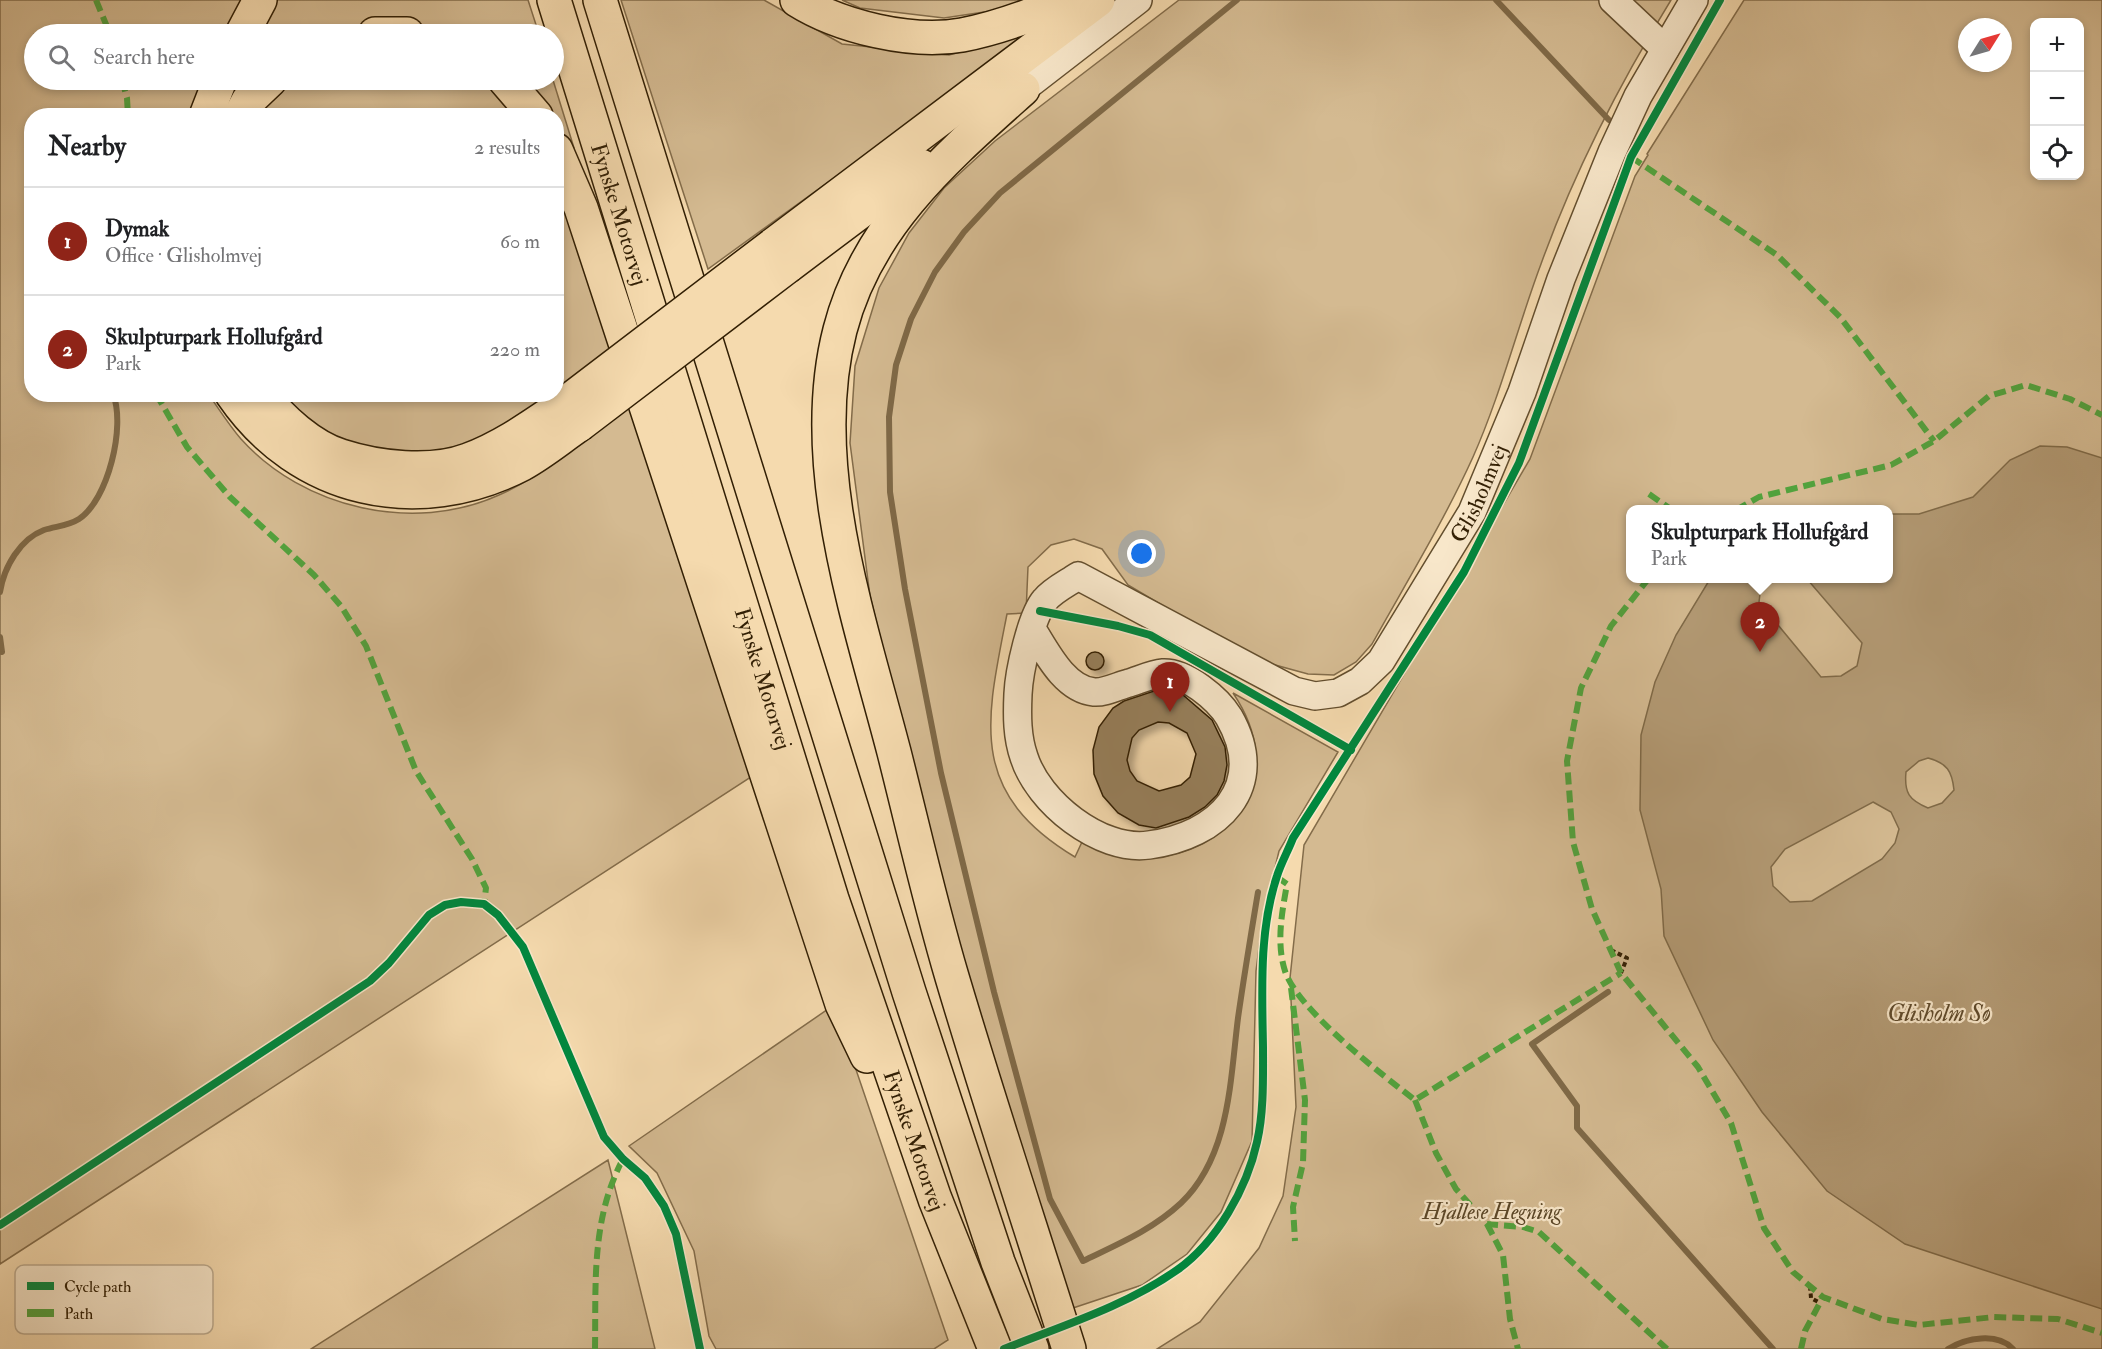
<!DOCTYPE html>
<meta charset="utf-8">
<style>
:root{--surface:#fff;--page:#f6f6f6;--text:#202124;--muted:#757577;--line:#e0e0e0;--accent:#8f2418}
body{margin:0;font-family:"IM FELL Double Pica",serif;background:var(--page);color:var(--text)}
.controls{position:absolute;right:18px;top:18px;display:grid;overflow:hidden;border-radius:12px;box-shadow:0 3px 9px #0003}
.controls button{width:54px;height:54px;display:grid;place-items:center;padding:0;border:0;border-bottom:2px solid var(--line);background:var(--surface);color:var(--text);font:30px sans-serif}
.compass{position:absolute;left:1958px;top:18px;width:54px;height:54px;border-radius:50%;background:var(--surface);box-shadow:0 3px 9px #0003;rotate:53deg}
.you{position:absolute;left:1142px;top:554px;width:21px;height:21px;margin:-15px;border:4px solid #fff;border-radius:50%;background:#1a73e8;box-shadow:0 0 0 9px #1a73e833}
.badge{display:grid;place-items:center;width:39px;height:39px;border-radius:50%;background:var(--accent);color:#fff;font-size:20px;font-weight:700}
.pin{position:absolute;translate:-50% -50px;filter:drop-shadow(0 2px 3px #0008)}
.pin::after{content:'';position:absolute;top:32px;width:21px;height:18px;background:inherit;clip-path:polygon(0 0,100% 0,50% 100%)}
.popup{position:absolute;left:1626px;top:505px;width:267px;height:78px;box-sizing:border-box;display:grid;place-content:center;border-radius:12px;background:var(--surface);filter:drop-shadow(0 2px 4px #0005);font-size:20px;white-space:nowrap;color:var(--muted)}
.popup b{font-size:22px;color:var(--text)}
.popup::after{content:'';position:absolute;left:50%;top:100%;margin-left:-12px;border:12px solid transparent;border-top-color:var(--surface)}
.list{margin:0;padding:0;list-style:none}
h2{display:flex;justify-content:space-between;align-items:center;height:78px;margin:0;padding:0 24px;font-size:26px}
h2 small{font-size:20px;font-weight:400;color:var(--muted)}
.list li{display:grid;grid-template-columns:39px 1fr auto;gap:18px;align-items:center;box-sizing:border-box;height:108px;padding:0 24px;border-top:2px solid var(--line)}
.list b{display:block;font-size:22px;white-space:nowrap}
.list p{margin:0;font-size:20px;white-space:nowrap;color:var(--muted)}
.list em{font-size:20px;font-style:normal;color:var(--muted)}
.icon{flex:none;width:33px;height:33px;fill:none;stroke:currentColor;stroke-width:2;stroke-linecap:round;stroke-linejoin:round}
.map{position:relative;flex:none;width:2102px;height:1349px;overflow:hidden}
.search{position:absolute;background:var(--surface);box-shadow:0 3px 9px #0003;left:24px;top:24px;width:540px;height:66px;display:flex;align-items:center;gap:15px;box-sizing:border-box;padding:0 21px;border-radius:33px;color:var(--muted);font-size:22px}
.panel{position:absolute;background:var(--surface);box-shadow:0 3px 9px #0003;left:24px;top:108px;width:540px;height:294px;border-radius:24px}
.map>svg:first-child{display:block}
.green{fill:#d4ba91;stroke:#836c4a;stroke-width:1.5;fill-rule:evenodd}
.water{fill:#b39a74;stroke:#7f6947;stroke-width:1.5;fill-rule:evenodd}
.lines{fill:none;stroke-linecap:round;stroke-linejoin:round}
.stream{stroke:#7f6947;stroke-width:6}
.building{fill:#97805c;stroke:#321f04;stroke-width:1.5;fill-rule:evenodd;filter:url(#shadow)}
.minor-casing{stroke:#634e2e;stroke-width:30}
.highway-casing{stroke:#321f04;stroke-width:36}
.path{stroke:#321f04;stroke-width:4;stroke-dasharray:4.5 3;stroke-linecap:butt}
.minor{stroke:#f8e7ca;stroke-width:27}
.highway{stroke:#f5daae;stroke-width:33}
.highway-bridge-casing{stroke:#321f04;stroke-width:36;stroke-linecap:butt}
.highway-bridge{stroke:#f5daae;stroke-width:33}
.quiet{stroke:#52a23d;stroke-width:6;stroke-dasharray:12 6;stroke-linecap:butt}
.cycleway-casing{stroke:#f8e7ca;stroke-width:11}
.cycleway{stroke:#00873e;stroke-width:8}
.labels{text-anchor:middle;stroke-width:4.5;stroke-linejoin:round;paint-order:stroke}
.street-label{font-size:22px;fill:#321f04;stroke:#f8e7ca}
.park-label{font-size:22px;font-style:italic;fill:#5a4627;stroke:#f8e7ca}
.water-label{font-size:24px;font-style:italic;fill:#5f4a2b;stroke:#f8e7ca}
.key{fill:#f8e7ca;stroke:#bdab8f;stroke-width:1.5}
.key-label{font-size:16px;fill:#321f04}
</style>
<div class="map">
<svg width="2102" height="1349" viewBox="0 0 2102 1349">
<defs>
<filter id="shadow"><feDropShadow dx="5.5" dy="5.5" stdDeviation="3" flood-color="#0004"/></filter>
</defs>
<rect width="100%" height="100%" fill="#f5daae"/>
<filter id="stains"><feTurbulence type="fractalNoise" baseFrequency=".00333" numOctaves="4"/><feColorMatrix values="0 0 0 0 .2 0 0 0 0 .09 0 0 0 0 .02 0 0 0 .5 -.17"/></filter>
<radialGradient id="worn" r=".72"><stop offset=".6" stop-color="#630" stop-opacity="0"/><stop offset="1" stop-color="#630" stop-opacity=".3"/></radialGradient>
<path class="green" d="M0,0H243L225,34H34V80H203L189,115L32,116V394L209,395C219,409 229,425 241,439C303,508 413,534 499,495C547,474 588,437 630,405L751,777L0,1264Z
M273,0H528L539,34H451L421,27L363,25L324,34H255Z
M621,0H764L842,44L949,55L1036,32L708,269Z
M842,0H1030L991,11L944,18L860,8Z
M1179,0H1671C1620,83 1574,172 1541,264C1517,328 1501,394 1473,457C1444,521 1406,583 1372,644L1356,662L1334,675L1308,674L1253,659L1128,585L1102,549L1074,539L1051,545L1028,567L1026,613L1007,614C986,721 967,792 1075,857L1082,842C1101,851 1121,860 1143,859C1238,853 1289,776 1233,693L1338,752L1279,851L1263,917L1256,971L1252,1141L1221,1212L1187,1254L1142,1285L1073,1308L980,1018L926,822L870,596L850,443L855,366L879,288L909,233L944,188L995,141Z
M1744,0H2102V1349H1157L1200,1322L1259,1248L1283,1196L1296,1107L1290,978L1304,845L1530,459L1635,176L1648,155L1647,154ZM2034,22H2080V176H2034ZM1967,27H2003V63H1967ZM1631,510H1889V578H1631Z
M291,80H486L521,116H252L278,89Z
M522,80H553L574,148L569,149L557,125L556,116L550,115Z
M557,179L612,353C572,384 531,422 485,444C436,466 367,464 321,435C304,424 290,409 277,395L556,394Z
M834,1005L948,1340L934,1349H716L709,1336L694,1251L657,1173L629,1146Z
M608,1160L655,1349H311Z"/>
<path class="water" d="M2040,446L2067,447L2102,458V1309L1905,1244L1827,1191L1762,1112L1713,1040L1664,936L1661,889L1640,810L1641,735L1655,682L1676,635L1710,579H1767L1761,586L1759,602L1821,677L1841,676L1857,666L1862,643L1807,579L1889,578V514H1919L1973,497L2010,460ZM1928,758C1947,763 1952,771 1954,790L1942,803L1928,808C1909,800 1904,793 1906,772L1919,761ZM1873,802L1891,812L1899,829L1895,843L1882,859L1812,901L1790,902L1773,886L1771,867L1785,849Z"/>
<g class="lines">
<path class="stream" d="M1237,0L1000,193L964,232L935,272L911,319L896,365L889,417L890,492L905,589L941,773L994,992L1050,1199L1083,1261C1118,1244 1152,1230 1181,1203C1230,1156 1230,1081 1238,1018C1244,976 1251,934 1258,892
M1496,0L1609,120
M0,592C4,567 20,539 44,530C57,526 68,526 79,519C108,500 126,426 113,394
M0,637L2,652
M1608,992L1532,1044L1577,1106V1128L1773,1349
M1948,1349C1966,1338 1997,1332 2013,1349"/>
</g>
<path class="building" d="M1086 661a9 9 0 1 1 18 0a9 9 0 1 1-18 0Z
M1160,689L1183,695L1212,720L1225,747L1227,765L1224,781L1217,795L1205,807L1189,817L1156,828L1139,825L1118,813L1103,796L1094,774L1093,750L1099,727L1113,708L1124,701ZM1158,722L1169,723L1187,733L1196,754L1190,777L1181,785L1159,791L1137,781L1130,771L1127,760L1132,738L1139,730Z"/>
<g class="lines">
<defs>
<g id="minor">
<path d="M1613,0L1665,49"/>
<path d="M1023,89L1138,0"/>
<path id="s1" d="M1032,629C1046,651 1064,689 1094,692C1104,693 1118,686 1129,683C1139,680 1152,674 1163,673C1186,672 1218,699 1229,717C1269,787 1218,836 1149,845C1100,852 1038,802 1024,757C1017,737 1017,716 1018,694C1019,672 1031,616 1045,600C1053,590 1068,583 1078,576L1294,691L1315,696L1338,693L1360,681L1381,661L1472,512L1522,392L1561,279L1612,152L1638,96L1694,0"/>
</g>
<g id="highway">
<path id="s2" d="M554,0L832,899L935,1199L995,1349"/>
<path d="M600,0L909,992L998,1262L1032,1349"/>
<path d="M797,0C840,27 912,44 962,35C999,28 1033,15 1068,0"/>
<path d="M242,34L260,0"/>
<path d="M375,34H407"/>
<path d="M505,80L536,116"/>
<path d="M1023,89C946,158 867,225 840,330C805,465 860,621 894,752C913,827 930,903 952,977C989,1102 1030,1225 1069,1349"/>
<path d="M206,116L220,80"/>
<path d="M240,116L248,101L270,80"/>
<path d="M556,150L581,208L842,1004L867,1056"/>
<path d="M773,245L1098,0"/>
<path d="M788,266L921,166"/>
<path d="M232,394C299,492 418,518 522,464C542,453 560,438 579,425"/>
<path d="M262,394C280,419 312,447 341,456C378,468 431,474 468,460C503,447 532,426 563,405"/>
</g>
</defs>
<use href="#minor" class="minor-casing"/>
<use href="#highway" class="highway-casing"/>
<path class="path" d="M1611,950L1627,958L1621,973
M1810,1286L1811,1298L1820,1303"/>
<use href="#minor" class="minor"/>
<use href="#highway" class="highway"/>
<defs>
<path id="highway-bridge" d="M563,405L773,245
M579,425L788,266"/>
</defs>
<use href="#highway-bridge" class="highway-bridge-casing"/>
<use href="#highway-bridge" class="highway-bridge"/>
<path class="quiet" d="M96,0L110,34
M122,80L127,98L128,116
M1631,157L1777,255L1840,317L1934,441
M156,394L187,447L230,497L314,575L341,606L366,646L416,771L472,859L486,888L484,904
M1649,494L1672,510
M1736,510L1759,497L1891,465L1934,441L1989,396L2026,385L2070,399L2102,415
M1649,578L1611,626L1581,688L1567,761L1573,842L1592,909L1621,973L1698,1067L1731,1123L1764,1228L1793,1272L1823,1297L1882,1319L1919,1325L1994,1317L2058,1319L2102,1333
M1277,877L1287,884C1282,912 1276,943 1285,971C1297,1009 1381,1074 1415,1100L1621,973
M1291,988L1305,1100L1303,1163L1293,1207L1295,1241
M1415,1100L1436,1153L1456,1189L1487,1224L1523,1227L1539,1232L1667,1349
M1487,1224L1503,1255L1510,1319L1518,1349
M595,1349C596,1283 591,1219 623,1159
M1801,1349L1805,1331L1823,1297"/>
<defs>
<path id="cycleway" d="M1040,611L1118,626L1150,635L1351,750
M0,1225L370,981L389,963L429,915L445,905L461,902L484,904L498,915L523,947L604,1137L623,1159L645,1178L664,1206L676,1234L700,1349
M1004,1349C1062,1326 1126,1306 1177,1270C1217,1242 1247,1188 1257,1142C1264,1112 1263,1076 1263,1047C1262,990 1259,930 1277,876C1281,863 1288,851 1293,838L1464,572L1519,463L1631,157L1720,0"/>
</defs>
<use href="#cycleway" class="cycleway-casing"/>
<use href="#cycleway" class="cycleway"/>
</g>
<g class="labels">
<g class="street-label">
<text dy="8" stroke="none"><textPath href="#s2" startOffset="224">Fynske Motorvej</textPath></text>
<text dy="8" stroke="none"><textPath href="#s1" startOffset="1335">Glisholmvej</textPath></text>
<text dy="8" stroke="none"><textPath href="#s2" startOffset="710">Fynske Motorvej</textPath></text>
<text dy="8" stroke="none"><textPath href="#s2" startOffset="1196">Fynske Motorvej</textPath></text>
</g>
<g class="park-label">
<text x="1492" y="1219">Hjallese Hegning</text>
</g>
<g class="water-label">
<text x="1939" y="1021">Glisholm Sø</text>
</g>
</g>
<rect x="15" y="1265" width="198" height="69" rx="9" class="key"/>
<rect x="27" y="1282" width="27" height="8" fill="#00873e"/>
<rect x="27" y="1309" width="27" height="8" fill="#52a23d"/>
<g class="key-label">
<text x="64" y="1292">Cycle path</text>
<text x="64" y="1319">Path</text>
</g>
<rect width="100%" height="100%" filter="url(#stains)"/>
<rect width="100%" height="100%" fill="url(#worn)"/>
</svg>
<div class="controls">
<button>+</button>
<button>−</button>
<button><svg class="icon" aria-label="locate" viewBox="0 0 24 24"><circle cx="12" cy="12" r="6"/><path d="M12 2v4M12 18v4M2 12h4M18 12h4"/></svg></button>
</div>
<svg class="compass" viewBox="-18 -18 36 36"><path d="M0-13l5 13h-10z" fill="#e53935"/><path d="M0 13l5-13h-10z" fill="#757577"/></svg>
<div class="you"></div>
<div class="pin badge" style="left:1170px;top:712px">1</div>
<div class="pin badge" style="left:1760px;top:652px">2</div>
<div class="popup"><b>Skulpturpark Hollufgård</b>Park</div>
<div class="search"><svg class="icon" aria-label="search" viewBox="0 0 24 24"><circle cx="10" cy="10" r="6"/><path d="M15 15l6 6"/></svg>Search here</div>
<section class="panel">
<h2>Nearby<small>2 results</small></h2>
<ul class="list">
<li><span class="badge">1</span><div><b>Dymak</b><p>Office · Glisholmvej</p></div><em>60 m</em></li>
<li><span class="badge">2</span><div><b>Skulpturpark Hollufgård</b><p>Park</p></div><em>220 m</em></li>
</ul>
</section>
</div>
